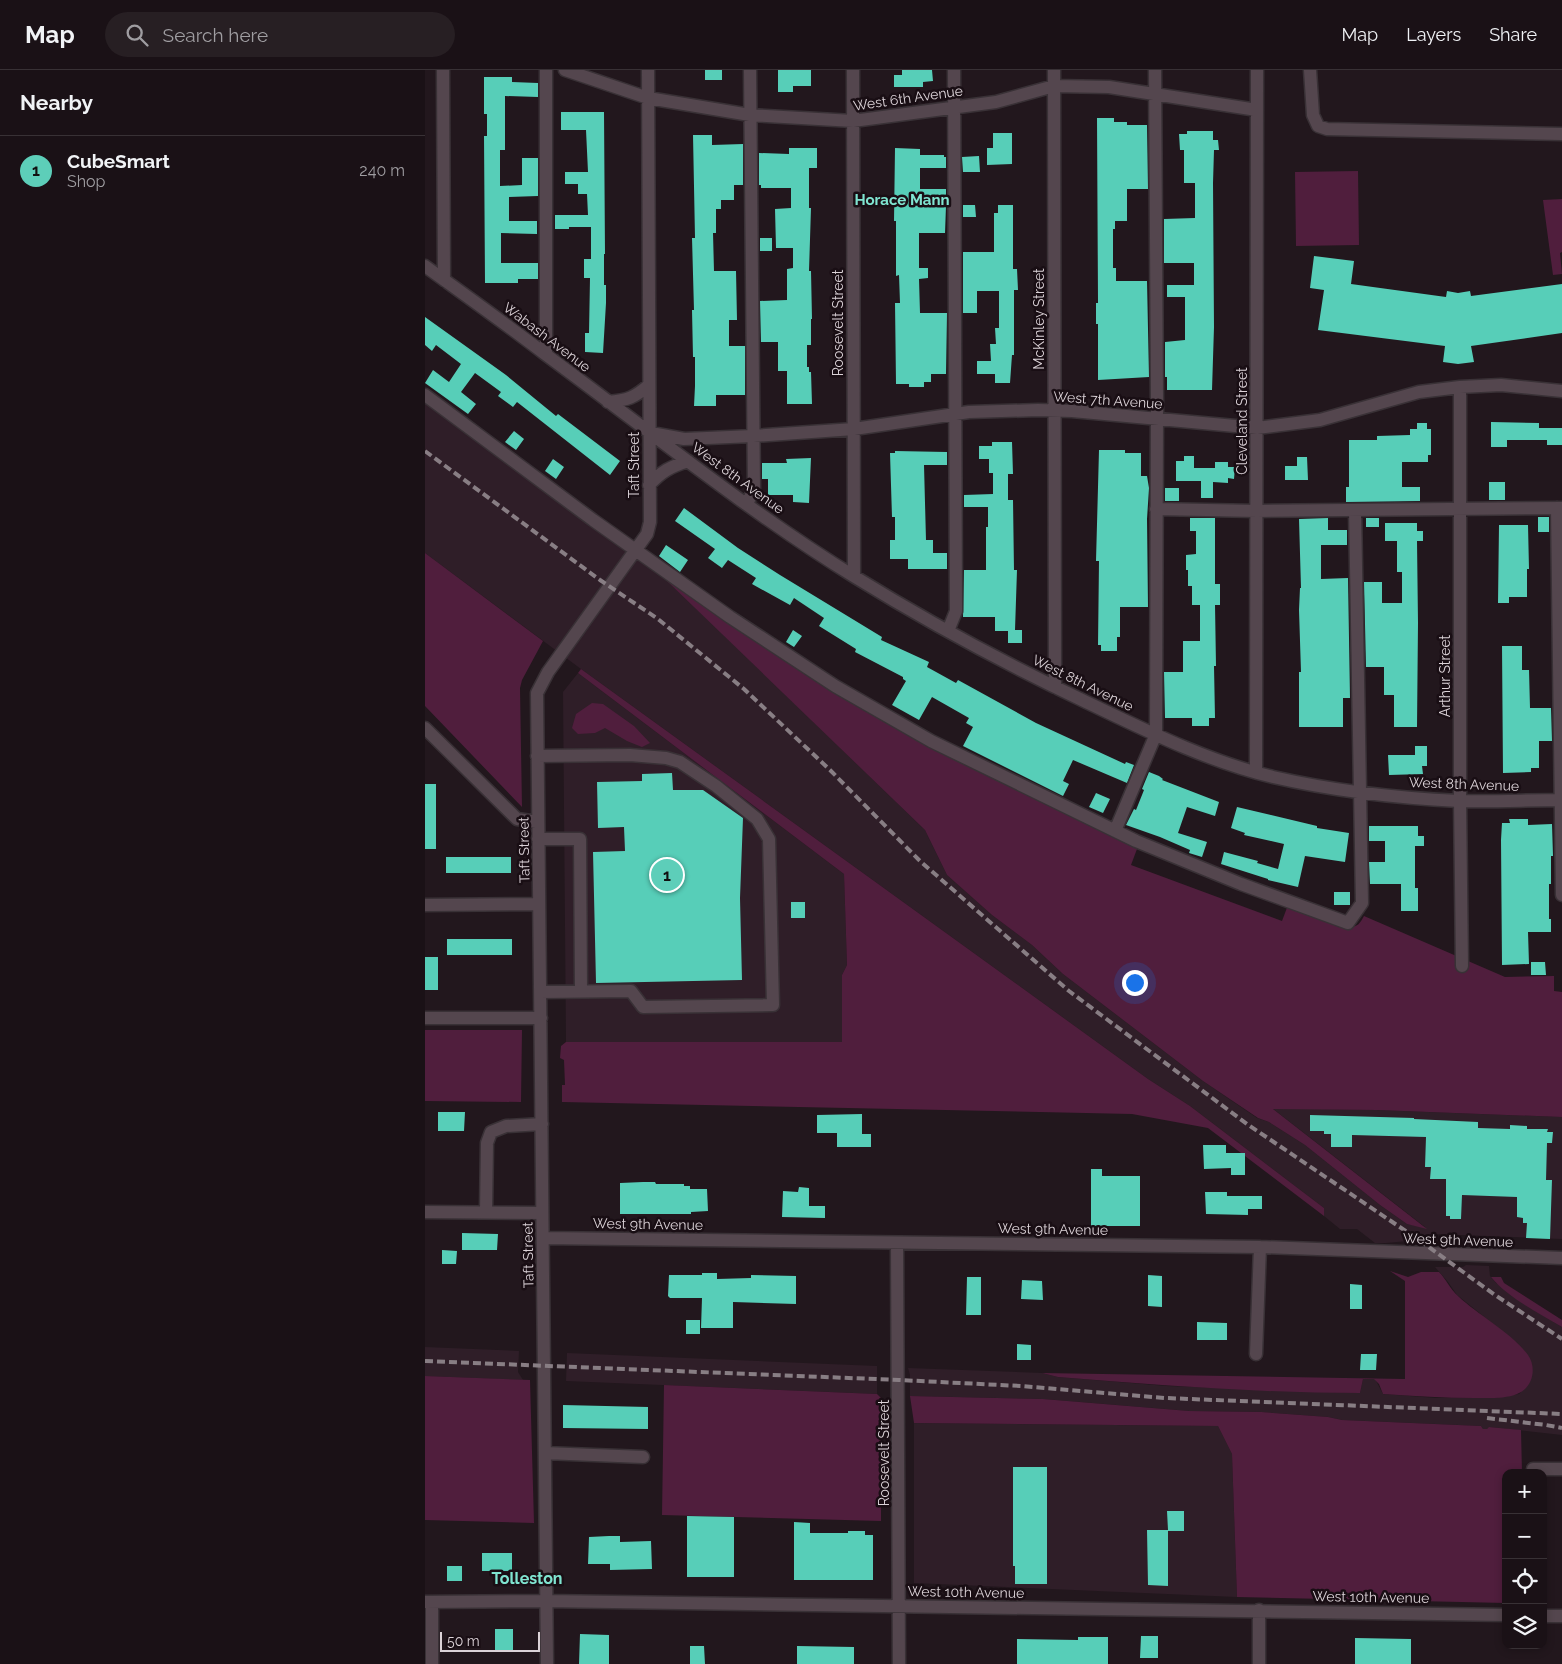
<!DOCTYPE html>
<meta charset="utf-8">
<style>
:root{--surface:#1a1116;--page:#271f23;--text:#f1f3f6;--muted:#9f9da1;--line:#383135;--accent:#5dceb9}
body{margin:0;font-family:Raleway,sans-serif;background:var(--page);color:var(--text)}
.controls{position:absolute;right:15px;bottom:15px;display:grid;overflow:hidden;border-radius:10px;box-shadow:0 2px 8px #0003}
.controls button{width:45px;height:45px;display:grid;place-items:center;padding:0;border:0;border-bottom:1px solid var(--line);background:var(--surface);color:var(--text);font:25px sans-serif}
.scale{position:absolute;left:15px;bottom:12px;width:100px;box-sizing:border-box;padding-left:5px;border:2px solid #dcd3d8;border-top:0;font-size:14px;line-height:18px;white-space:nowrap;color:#dcd3d8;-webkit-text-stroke:4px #190e14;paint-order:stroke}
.you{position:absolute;left:709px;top:912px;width:18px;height:18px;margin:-12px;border:4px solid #fff;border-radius:50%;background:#1a73e8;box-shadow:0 0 0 8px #1a73e833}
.badge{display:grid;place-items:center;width:32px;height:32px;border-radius:50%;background:var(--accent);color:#111;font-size:16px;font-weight:700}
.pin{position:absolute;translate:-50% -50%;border:2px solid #fff;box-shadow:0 1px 5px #0006}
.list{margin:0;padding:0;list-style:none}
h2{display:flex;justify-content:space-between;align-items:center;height:65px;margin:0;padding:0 20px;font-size:21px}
h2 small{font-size:16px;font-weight:400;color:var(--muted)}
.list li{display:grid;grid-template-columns:32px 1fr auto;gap:15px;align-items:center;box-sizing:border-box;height:70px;padding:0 20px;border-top:1px solid var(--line)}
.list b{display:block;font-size:19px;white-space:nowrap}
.list p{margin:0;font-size:16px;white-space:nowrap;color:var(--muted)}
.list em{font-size:16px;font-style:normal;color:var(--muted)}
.icon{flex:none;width:28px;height:28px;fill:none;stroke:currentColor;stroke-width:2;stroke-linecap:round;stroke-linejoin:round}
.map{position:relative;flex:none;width:1137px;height:1594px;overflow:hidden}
header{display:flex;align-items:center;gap:30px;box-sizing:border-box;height:70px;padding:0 25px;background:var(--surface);border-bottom:1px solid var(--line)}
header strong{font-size:24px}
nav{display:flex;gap:28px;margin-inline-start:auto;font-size:18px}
.search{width:350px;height:45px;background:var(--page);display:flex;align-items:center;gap:12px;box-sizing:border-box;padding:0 18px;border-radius:28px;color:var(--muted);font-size:19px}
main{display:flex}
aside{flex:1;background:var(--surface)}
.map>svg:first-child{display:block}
.built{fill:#2f1e28}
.green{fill:#501e3d}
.building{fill:#57ceb8}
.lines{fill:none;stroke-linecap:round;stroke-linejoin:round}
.minor-casing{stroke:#393136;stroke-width:15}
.minor{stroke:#54464e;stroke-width:12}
.rail{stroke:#887e84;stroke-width:4;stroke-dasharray:8 4;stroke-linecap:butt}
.labels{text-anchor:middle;stroke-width:5;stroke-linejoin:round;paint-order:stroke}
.street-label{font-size:14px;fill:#dcd3d8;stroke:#190e14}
.neighbourhood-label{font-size:15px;font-weight:bold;fill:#80e5d1;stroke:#190e14}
.quarter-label{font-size:16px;font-weight:bold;fill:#80e5d1;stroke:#190e14}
</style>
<header>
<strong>Map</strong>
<div class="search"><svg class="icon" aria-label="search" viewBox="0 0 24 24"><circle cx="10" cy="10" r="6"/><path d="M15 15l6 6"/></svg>Search here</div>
<nav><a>Map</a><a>Layers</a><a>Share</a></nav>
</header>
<main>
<aside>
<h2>Nearby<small></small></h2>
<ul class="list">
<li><span class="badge">1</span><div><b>CubeSmart</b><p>Shop</p></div><em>240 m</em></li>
</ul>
</aside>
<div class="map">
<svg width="1137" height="1594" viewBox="0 0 1137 1594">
<rect width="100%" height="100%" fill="#22171d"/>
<path class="built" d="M0,324L211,480L500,760L522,805L567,845L607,875L638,904L778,1011L832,1048L844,1052L880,1075L955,1135L982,1154L1000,1157L847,1038L952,1040L1137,1047V1169L1009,1164L1014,1169L996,1173L983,1171L961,1173H950L932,1159H915L899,1146V1138L765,1036L723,1009L156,599L0,483Z
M153,603L419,804L422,895L417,905L418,972H141L138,622Z
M1041,1195L1064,1196L1065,1206L1071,1213L1104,1237L1137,1257V1365L1065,1357L1062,1359H1058L1056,1356L917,1350L903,1347L836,1342L764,1341L618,1329L485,1326V1305L483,1298L617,1303L633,1307L742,1316L935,1323L938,1309H950L958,1324L1012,1328H1066L1094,1324L1101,1317L1093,1274L1032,1225L1023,1212L1010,1197H1038Z
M0,1277L94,1281L93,1302L98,1310L0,1306Z
M142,1283L452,1296V1324L141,1311Z
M489,1353L793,1356L807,1384L812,1527L489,1513Z"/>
<path class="green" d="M933,101L934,175L871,176L870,102Z
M1137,129V182L1135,183L1137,204L1128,205L1118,130Z
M0,483L118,571L97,610L95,618L97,737L0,636Z
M241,510L344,579L600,724L712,779L706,795L857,851L863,835L925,857C933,857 935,853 939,846L1080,907L1129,906V921L1137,922V1047L952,1040L848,1039L1002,1159L982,1154L955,1135L880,1075L844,1052L833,1048L778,1011L638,904L607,875L567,845L522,805L500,760Z
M156,599L723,1009L765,1036L899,1138V1146L783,1058L707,1044L137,1032V1015H140L139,990L135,988L136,976L141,972H417V905L422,895L419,804L153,603Z
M167,633L178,634L209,656L225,673L217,677L202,671L180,658L170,663L153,664L147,658L151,644Z
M0,960H97L96,1032L0,1031Z
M965,1201L983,1207L996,1202H1014C1021,1209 1025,1219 1033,1226C1053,1245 1087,1263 1103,1285C1112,1298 1108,1318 1092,1324C1080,1329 1063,1328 1050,1328C1019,1328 989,1326 958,1324L954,1314L949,1309H938L935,1323C834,1323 734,1315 633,1307L617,1303L980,1309V1211Z
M1066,1207H1076L1079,1213L1137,1250V1257C1114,1243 1083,1228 1066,1207Z
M0,1306L105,1310L109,1453L0,1450Z
M239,1315L452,1324L456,1328V1451L237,1445Z
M485,1326L618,1329L764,1341L836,1342L903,1347L917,1350L1056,1356L1058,1359H1062L1064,1357L1096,1360L1097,1403H1081V1533L812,1527L807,1384L793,1356L489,1353Z"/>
<path class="building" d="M280,0H297V10H280Z
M353,0H386V16H368V22H353Z
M477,0H507L508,11L498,12V17H469V5H477Z
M59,7H87V12L113,13V27L80,26V80H75V116L97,115V88H113V126L84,127V151H112V164L76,163V193H113V209H93V213H60L59,66H62V44H59Z
M136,42H179L180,184H179V215H181V233L178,283L160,282V263H164L165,208H159V189H166V157H144V159H130V145H163L162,124H153V114H140V102H163L161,60H136Z
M672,48H689V52H702V55H722L723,119H702V151H690V159H688V198H691V211H722L724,307L673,310V254H671V233H673Z
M762,61H788V70H793L794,80H789L788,113L789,257L787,320H742V307H740V272L760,270V227H742V215H769V193H739V149L770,148V113H759V80H755L754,64H762Z
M568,63H587V94L562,95V78H568Z
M268,65H287V75L318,74V115H309V130H296V139H291V163H288L289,201H311L312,250H304V276H320V325H291V336H269L270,316V287H268L267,240H269L267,168H270Z
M364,78H392V98H384V138H386L384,201H386L387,249H386V275H382V297H384V302H386L387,334H362V301H353V272H336L335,231L362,230V199L368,198V178H351L350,139L366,138V118H336V115H334V83L364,84Z
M470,78L495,79V85H519V87H521V98H495V119H521V136L520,163H494V198H503V208L494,209L495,243H522L521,304H506V312H499V317H484V314H471L470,233H475L474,205L471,206V151H469Z
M554,86L555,102H538L537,87Z
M538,135H550L551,147H538Z
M573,135H588V199H592L593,220H589V285H587L585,313H570V304H552V291H566L565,274H571L570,258H574V221H552V243H538V182H569V143H573Z
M335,168H347V181H335Z
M889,186L929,191L926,214L1021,227L1022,221L1033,223L1045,221L1046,226L1137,214V263L1046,276L1049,292L1033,294L1018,292L1020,276L893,260L899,220L885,218Z
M0,247L81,305L131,346L133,344L195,391L185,405L92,332L88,337L73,326L76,322L50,303L36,322L51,334L43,344L0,313L8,300L24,312L36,294L11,275L7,281L0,275Z
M1066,352L1114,353V358H1137V375H1122V370H1082V377H1066Z
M992,353H1002V359H1006V385H1003V392H977V417H995V431L921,432V417H924V370H952V366L985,365V359H992Z
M89,361L99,369L91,380L80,372Z
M567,372H587L588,404H583V430H588L589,500H592L590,560H597V573H583V561H570V547H538L539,500H561V457H563V437H539V425L568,424V403H564V389H554V376H567Z
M674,380H700V383H716V406H722L724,418L722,449L723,537H695V567H692V581H676V575H673L674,491H671Z
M470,381L522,382V395H499L501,470H508V483H522V499H483V489H465V470H470V447H467L465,383H470Z
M759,386H769V398H790V392H803V397H810L809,409L803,408V413L788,412V428H776V411H751V391H759Z
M872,387H882L883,410H860V396H872Z
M386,388L384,433L368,432V425H343V409H337V393H362L361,389Z
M128,389L139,397L131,409L120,401Z
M1064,412H1080V430H1064Z
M740,418H754V431H740Z
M259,438L313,478L355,505L457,567L456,570L504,592L502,597L531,613L533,610L611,653L700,694L701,692L709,695L702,713L648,690L638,711L644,714L638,726L538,676L548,657L541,653L544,648L507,627L494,650L467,635L481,611L478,609V607L430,582L431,579L394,556L399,548L369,528L365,535L327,514L331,508L303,490L297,498L283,488L290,479L250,451Z
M1113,447H1124V462H1113Z
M765,448H790V514H795V535H790L791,596H789L790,648H784V656H767V648H740L739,602H758V571H775V535H767V516H763V500H761V485L771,484V461H765Z
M903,448V460H922V475H896V509L923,508L925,628H918V657H874V602H876L874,540L875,518H876L874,449Z
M941,448H954V457H941Z
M960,453H992V461H998V471H992L993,553L992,657H969V625H959V597H941L939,512H957V533H977V502H972V471H960Z
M1074,455H1103L1104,499H1102V527H1084V533H1073Z
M241,475L263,490L255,502L234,486Z
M368,560L377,566L369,577L361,572Z
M1077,576H1097V600H1104L1105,638H1126L1127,671H1114V698H1106V702L1078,703Z
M990,676H1002V696H997L998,704L964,705L963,685H990Z
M724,702L734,706L738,709L737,710L794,732L790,746L762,737L753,763L782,772L777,787L764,783L765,780L735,767L701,755L709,739L711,740L719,720L717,719Z
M247,703L248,720H278L318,748L315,828L317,910L171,913L168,782L200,781L199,757L173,758L172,712L217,711V704Z
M0,714H11V779H0Z
M671,723L685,729L678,743L664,737Z
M812,737L892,756V758L924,763L920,792L880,786L873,817L843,810V809L796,794L799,782L833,791L832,793L853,799L859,774L819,765L820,763L806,758Z
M1084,749H1103V755L1127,754L1128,786H1126V814H1124V849H1126V862H1103L1104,894L1077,895L1076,770L1077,753H1085Z
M944,756H993V766H999V776H990V818H993V841H976V814H945L944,792H960V771H944Z
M21,787H86V803H21Z
M909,822H925V835H909Z
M366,832H380V848H366Z
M22,869H87V885H22Z
M0,887H13V920H0Z
M1106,892H1120L1121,905H1106Z
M13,1042H40L39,1061H13Z
M437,1044V1064H446V1077H412V1063H392V1045Z
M885,1045L989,1048V1049L1053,1052V1058L1085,1059V1055L1102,1056V1059H1123L1122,1062H1128L1127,1073H1122L1121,1110H1127L1125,1169L1101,1168L1102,1153H1098V1148L1092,1147V1127L1037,1125L1036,1149H1025V1146H1021V1109H1005L1006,1097H1000L1001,1067L927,1065V1077H906V1064H899V1061H885Z
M778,1075H801V1083H820V1105H806V1098L779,1099Z
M666,1099H677V1106H715V1156H666Z
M218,1112H230L231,1114H259V1116H265V1119H282L283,1141L266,1142V1144H195V1113Z
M374,1117L384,1118V1136H400V1148L357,1147L358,1121L373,1122Z
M780,1122H802V1126H837V1139H823V1145L781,1144Z
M37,1163L73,1164L72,1180H37Z
M17,1180L32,1181L31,1194H17Z
M277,1203H292V1209L326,1208V1205L371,1206V1234L308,1232V1258H276L277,1228H245L243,1226L244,1205H277Z
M723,1205L737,1206V1237L723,1236Z
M542,1207H556V1245H541Z
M597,1210L617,1211L618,1230L596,1229Z
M925,1214L937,1215V1239H925Z
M261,1250H275V1264H261Z
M772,1252L802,1253V1270H772Z
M592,1274L606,1275V1290H592Z
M936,1284H952L951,1300H935Z
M138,1335L223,1337V1359L138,1358Z
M588,1397H622V1514H590V1496H588Z
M742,1441H759V1461H743V1516L723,1515L722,1460H743Z
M262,1446L309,1447V1507H262Z
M369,1452L385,1453V1463H423V1461H440V1465H448V1510H369Z
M184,1466H195V1472L226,1471L227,1499L185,1500V1494H163L164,1467Z
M57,1483H87V1501H57Z
M22,1496H37V1511H22Z
M70,1559H88V1582H70Z
M155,1564L184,1565V1594H154Z
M716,1566H733V1588H715Z
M653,1567H683V1594H592V1569L653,1570Z
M930,1568L986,1569V1594H930Z
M265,1576H279L280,1594H265Z
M372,1576L429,1577V1594H372Z"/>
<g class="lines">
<defs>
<path id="minor" d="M18,0L19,210
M121,0V284
M140,0L223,28L325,45L428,51L571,32L629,16L684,17L832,40
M428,0L429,506
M629,0L630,617
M885,0L888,45L893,56L902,59L1137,64
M0,196C40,225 81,254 120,284C222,359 321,440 430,507C503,552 579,593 657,630C718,659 781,691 848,707C909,721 971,728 1034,731C1068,732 1103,730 1137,730
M1035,317V731L1037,896
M0,325L168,450L305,547L410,616L506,671L711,771L816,814L923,853L937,833L930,440
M183,332C203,330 209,328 224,315
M226,363L259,369L328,366L429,359L544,342L613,340L647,341L832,358L895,350L994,322L1035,317L1076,315L1137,321
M224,415C237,401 245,397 263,391
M322,434L329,419L325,0
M1132,438L1137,825
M731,439L832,441L1137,438
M523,561L531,541L529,0
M0,658L92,749L113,752
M112,686L205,685L241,688L255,692L291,716L332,749L344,769L348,935L218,937L206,921L115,922
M831,702L832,0
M690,761L731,664L732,334L730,0
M113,769H155L156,921
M0,835L114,834
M0,948H116
M0,1142L117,1143
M61,1142L62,1073L66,1062L81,1056L117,1054
M118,1168L835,1177L1137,1188
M472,1173L474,1594
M831,1284L835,1177
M120,1383L218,1387
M1108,1403V1399H1137
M0,1532L121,1531L1081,1545
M7,1532V1594
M834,1540V1594
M1118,1546H1137
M122,1594L112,623L123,602L222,464L225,452L223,0"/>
</defs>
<use href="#minor" class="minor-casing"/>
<use href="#minor" class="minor"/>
<path class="rail" d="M0,381L175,510L233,549L319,619L405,700L495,791L644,921L822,1054L994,1170L1070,1225L1137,1269
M0,1291L474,1310L596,1316L740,1328L1137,1344
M1062,1348L1121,1355L1137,1358"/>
</g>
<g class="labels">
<g class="street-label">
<text transform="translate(483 28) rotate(-8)" y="5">West 6th Avenue</text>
<text transform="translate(614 249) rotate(-90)" y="5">McKinley Street</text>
<text transform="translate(413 253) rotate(-90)" y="5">Roosevelt Street</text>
<text transform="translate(122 267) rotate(37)" y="5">Wabash Avenue</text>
<text transform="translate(683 330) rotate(4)" y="5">West 7th Avenue</text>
<text transform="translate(817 351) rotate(-90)" y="5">Cleveland Street</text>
<text transform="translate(209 395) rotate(-90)" y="5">Taft Street</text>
<text transform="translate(313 408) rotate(36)" y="5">West 8th Avenue</text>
<text transform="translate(1020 606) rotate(-90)" y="5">Arthur Street</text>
<text transform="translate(658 613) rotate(26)" y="5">West 8th Avenue</text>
<text transform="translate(1039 714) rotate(2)" y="5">West 8th Avenue</text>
<text transform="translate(99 780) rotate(-91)" y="5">Taft Street</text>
<text transform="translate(223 1154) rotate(1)" y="5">West 9th Avenue</text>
<text transform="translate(628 1159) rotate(1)" y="5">West 9th Avenue</text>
<text transform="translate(1033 1170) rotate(2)" y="5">West 9th Avenue</text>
<text transform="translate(103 1185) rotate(-91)" y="5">Taft Street</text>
<text transform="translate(459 1383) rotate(-90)" y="5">Roosevelt Street</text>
<text transform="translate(541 1522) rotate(1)" y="5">West 10th Avenue</text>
<text transform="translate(946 1527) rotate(1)" y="5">West 10th Avenue</text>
</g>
<g class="neighbourhood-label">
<text x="477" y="135">Horace Mann</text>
</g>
<g class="quarter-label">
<text x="102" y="1514">Tolleston</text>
</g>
</g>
</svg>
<div class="controls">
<button>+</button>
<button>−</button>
<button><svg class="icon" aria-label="locate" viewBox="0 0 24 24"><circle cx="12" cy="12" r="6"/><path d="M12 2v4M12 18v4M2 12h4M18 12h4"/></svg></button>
<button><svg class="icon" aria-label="layers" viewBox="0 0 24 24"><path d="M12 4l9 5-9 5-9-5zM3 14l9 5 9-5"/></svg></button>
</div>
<div class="scale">50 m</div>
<div class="you"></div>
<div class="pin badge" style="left:242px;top:805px">1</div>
</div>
</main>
